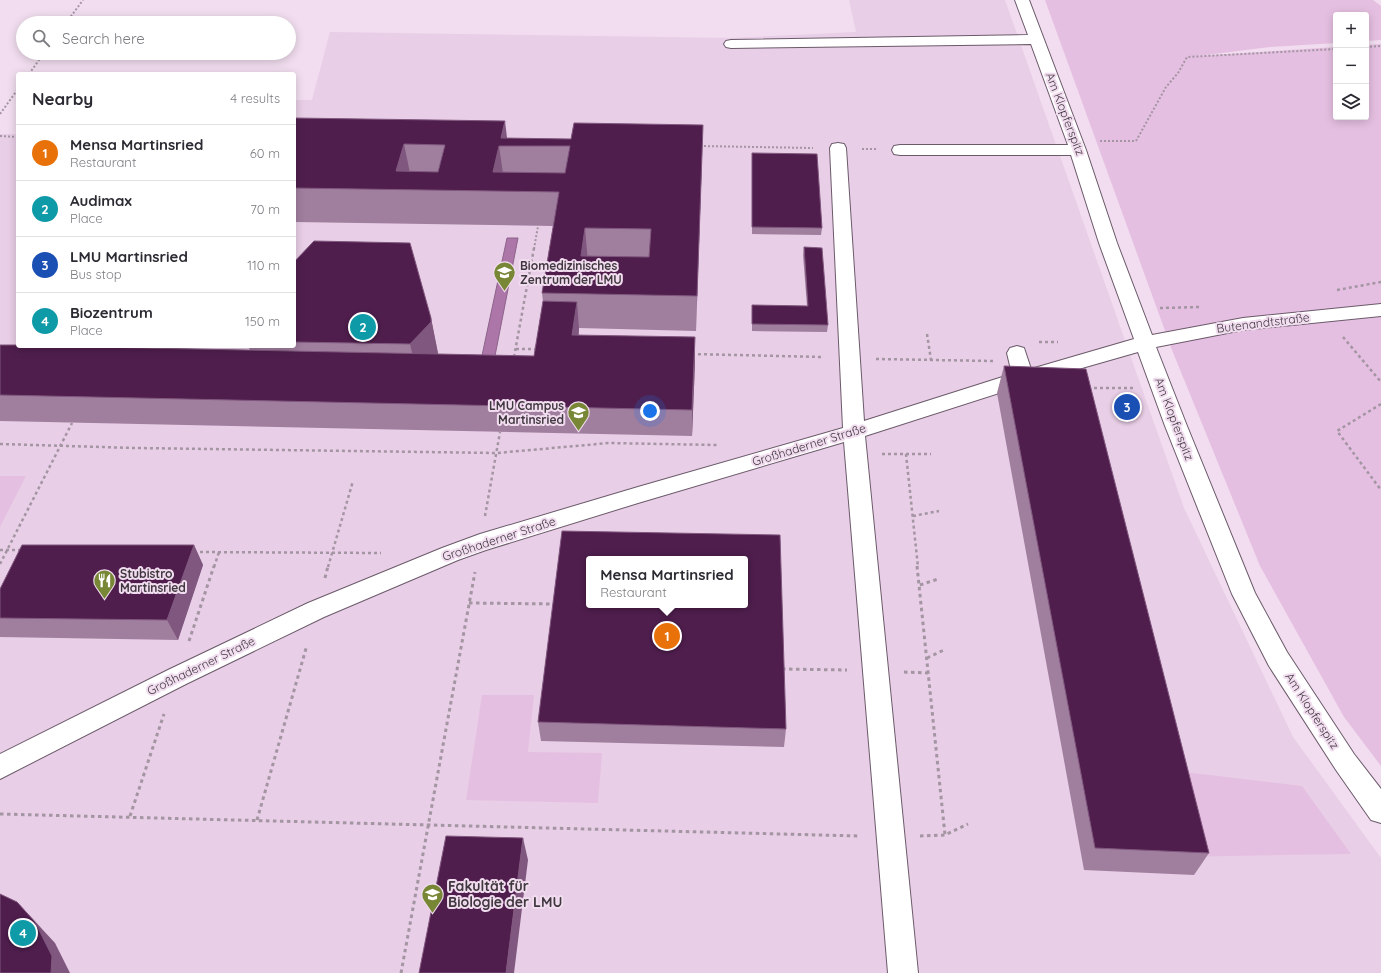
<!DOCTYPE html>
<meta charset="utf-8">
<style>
:root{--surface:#fff;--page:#f7f7f7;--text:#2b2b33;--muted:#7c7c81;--line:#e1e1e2;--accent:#0f766e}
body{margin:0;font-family:Quicksand,sans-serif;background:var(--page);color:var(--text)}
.controls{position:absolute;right:12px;top:12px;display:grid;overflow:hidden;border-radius:4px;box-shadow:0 2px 10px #0003}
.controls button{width:36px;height:36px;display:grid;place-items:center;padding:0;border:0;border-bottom:1px solid var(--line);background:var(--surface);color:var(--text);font:20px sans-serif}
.you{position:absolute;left:650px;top:411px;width:14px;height:14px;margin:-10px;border:3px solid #fff;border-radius:50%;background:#1a73e8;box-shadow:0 0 0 6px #1a73e833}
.badge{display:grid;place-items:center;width:26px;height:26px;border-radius:50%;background:var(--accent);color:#fff;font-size:13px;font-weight:700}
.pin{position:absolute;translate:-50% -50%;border:2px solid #fff;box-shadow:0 1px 4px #0006}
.popup{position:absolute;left:586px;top:556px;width:162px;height:52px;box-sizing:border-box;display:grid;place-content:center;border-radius:4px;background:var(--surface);filter:drop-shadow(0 1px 3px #0005);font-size:13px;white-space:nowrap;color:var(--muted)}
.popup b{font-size:15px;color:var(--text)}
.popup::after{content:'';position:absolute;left:50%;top:100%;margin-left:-8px;border:8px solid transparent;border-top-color:var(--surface)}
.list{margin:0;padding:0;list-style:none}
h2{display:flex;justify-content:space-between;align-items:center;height:52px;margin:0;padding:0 16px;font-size:17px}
h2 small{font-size:13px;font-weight:400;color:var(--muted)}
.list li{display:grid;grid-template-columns:26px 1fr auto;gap:12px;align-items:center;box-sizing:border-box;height:56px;padding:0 16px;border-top:1px solid var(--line)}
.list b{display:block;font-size:15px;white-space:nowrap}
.list p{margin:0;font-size:13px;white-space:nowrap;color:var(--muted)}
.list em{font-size:13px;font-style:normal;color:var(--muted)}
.icon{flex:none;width:22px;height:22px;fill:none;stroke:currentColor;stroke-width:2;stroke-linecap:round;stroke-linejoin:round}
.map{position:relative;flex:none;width:1381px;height:973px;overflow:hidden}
.search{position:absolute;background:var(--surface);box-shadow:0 2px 10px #0003;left:16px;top:16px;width:280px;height:44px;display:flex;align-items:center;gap:10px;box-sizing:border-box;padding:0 14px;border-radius:22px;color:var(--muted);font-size:15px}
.panel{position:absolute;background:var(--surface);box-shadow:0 2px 10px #0003;left:16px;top:72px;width:280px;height:276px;border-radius:4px}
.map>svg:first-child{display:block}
.built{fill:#e8cee6;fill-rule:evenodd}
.green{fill:#e5bfe1}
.water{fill:#ad76a9;stroke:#8c6389}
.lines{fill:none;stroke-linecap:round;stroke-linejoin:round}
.minor-casing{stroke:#6b5a6a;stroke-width:2}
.path-far2{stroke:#a395a2;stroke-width:2;stroke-dasharray:2 2;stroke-linecap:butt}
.path-far1{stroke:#a395a2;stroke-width:2.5;stroke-dasharray:3 3;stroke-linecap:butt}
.path{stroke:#a395a2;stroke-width:3;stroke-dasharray:3.5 3.5;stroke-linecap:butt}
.minor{fill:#fff;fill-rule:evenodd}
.wall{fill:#a07e9e}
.shaded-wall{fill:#80577e}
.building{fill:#4f1e4d;stroke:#80577e;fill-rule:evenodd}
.labels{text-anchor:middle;stroke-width:4;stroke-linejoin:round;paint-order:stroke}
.street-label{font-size:12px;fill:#40383f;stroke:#f1ddef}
.poi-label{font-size:12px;font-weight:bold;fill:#40383f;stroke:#f1ddef;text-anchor:start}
.near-poi-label{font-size:14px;font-weight:bold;fill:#40383f;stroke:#f1ddef;text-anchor:start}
</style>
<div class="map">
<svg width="1381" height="973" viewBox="0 0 1381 973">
<rect width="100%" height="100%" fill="#f1ddef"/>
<path class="built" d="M849,0H1005L1184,508L1293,737L1381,858V973H0V134H18V346H294V100H312L330,32L730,38L856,32ZM589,559H745V605H589Z"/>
<path class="green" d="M1045,0H1373L1381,6V40L1366,41V15H1336V43L1270,47L1198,56L1336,47V117H1366V45L1381,44V766L1344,717L1260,566L1172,350Z
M0,476H26L0,527Z
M482,695H534L528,752L602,753L598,803L466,800Z
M1151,768L1302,786L1351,854L1173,857Z"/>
<path class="water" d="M507,238H518L493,366L480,365Z"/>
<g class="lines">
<defs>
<path id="minor" d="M1015,0H1029L1086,150L1117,243L1152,335L1243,318L1381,304V316L1243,330L1156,347L1187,426L1255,593L1287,652L1354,754L1381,789V823L1371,820L1336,770L1269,666L1232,594L1165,426L1138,352L1047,378L1045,381L1024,385L865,436L918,973H888L844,442L638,503L486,550L458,560L324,617L186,684L0,779V754L168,670L308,603L442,548L480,534L638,487L843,428L830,148L832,144L838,143L844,144L846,148L864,421L1012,374L1007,353L1010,348L1017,346L1024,348L1031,369L1134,339L1099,243L1071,155H900L894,154L892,150L894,146L900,145H1068L1031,44L731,48L726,47L724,44L726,41L731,40L1028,35Z"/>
</defs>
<use href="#minor" class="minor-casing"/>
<path class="path-far2" d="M66,23L83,0
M1366,47L1381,46
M29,74L44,53
M0,114L18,89
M0,136L18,137
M1100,141H1136L1166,87L1178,73L1187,57L1336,49
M700,146L813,148
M862,149H877
M534,249L538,226"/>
<path class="path-far1" d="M1337,290L1381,282
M1160,308L1201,307
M927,334L931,360
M1343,337L1381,382
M1039,342H1058
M516,349H538
M692,354L823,357
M514,357L534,248
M876,359L993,361
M1088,388H1133
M1381,404L1337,431L1381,490
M0,444L135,448L497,453L609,443L717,445
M882,454H931
M906,454L918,567
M485,516L500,432
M913,516L939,511
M0,550H21
M194,552L381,553
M0,564L72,423
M214,567L219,552
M328,567L353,481"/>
<path class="path" d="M917,566L945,835
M325,578L328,566
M920,585L938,579
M469,603L555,604
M189,641L214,566
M927,658L946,649
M782,669L847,670
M904,672L928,673
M0,814L859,836
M130,816L164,714
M257,820L307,645
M920,836L945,835L968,824
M401,973L475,572"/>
<use href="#minor" class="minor"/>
</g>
<path class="wall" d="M294,118L507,138L702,159L696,331L579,328V335L695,363L692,436L0,421V345L250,350L248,346H294V262L431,318L438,354L534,356L543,302L542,293L553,226L294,222Z
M752,153L822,228L821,235L752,234Z
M804,247L828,325L827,332L752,331V305L807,306L803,255Z
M1004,366L1209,853L1194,875L1084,870L997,393Z
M194,545L203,565L178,640L0,637V589Z
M538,722L786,729L784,747L541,741Z"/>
<path class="shaded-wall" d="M505,121L508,146L501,138Z
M703,125L702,159L696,331L697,296Z
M404,144L411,178L396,171Z
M499,146L504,180L493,172Z
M585,228L588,263L581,256Z
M577,302L579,329L575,361L572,335Z
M431,318L438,353V358L418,379L410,344Z
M695,337V363L692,436V410Z
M194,545L203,565L178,640L167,620Z
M523,838L528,860L514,973H506Z
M17,902L55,943L70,973H51Z"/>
<path class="building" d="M294,118L505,121L501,138L571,139L574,123L703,125L697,296L542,293L559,192L294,188ZM404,144L445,145L438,172L396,171ZM499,146H570L565,173L493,172ZM585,228L651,229L649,257L581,256Z
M752,153L817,154L822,228L752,227Z
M314,241L410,243L431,318V322L410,344L294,342V262Z
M804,247L822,248L828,325L752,324V305L808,306Z
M543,301L577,302L572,335L695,337L692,410L0,395V345H18V346H46L534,356Z
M1004,366L1086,369L1209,853L1095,848Z
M562,531L780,535L786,729L538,722ZM589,559H745V605H589Z
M22,545H194L167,620L0,618V589Z
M446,836L523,838L506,973H419Z
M0,894L17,902L35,922L52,956L51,973H0Z"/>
<defs>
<symbol id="university-pin" viewBox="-11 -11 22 30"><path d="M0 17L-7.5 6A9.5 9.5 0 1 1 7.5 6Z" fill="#778736" stroke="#f1ddef"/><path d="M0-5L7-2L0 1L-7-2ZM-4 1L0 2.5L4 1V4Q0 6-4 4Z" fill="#fff"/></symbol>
<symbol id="restaurant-pin" viewBox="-11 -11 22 30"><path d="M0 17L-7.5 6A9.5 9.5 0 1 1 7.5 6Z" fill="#778736" stroke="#f1ddef"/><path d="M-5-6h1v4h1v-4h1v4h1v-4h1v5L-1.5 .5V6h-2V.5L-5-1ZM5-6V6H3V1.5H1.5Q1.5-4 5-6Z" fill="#fff"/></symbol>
</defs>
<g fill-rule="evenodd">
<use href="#university-pin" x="492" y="260" width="25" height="34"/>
<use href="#university-pin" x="566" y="400" width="25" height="34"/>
<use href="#restaurant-pin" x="92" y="568" width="25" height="34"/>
<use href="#university-pin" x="420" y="882" width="25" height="34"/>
</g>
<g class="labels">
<g class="street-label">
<text transform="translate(1065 114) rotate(69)" y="4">Am Klopferspitz</text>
<text transform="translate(1263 323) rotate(-7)" y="4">Butenandtstraße</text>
<text transform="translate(1174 419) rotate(69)" y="4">Am Klopferspitz</text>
<text transform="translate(809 445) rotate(-17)" y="4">Großhaderner Straße</text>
<text transform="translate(499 539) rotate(-18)" y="4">Großhaderner Straße</text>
<text transform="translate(201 666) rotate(-26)" y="4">Großhaderner Straße</text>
<text transform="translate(1312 711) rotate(57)" y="4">Am Klopferspitz</text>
</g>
<g class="poi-label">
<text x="520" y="270">Biomedizinisches<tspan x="520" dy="14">Zentrum der LMU</tspan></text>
<text x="564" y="410" text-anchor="end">LMU Campus<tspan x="564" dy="14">Martinsried</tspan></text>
<text x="120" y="578">Stubistro<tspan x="120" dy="14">Martinsried</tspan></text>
</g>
<g class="near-poi-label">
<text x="448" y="891">Fakultät für<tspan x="448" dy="16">Biologie der LMU</tspan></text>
</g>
</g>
</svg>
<div class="controls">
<button>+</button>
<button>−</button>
<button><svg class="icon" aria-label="layers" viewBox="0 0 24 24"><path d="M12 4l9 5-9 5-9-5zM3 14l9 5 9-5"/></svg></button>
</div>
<div class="you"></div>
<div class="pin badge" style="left:667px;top:636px;background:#e8710a">1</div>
<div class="popup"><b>Mensa Martinsried</b>Restaurant</div>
<div class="pin badge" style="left:363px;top:327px;background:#0f9aa8">2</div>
<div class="pin badge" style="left:1127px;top:407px;background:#1a4fb4">3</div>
<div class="pin badge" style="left:23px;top:933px;background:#0f9aa8">4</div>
<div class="search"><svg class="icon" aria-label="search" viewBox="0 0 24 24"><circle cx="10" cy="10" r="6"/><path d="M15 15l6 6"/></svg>Search here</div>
<section class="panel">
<h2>Nearby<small>4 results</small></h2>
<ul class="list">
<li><span class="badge" style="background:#e8710a">1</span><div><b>Mensa Martinsried</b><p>Restaurant</p></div><em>60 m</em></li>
<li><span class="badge" style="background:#0f9aa8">2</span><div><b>Audimax</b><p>Place</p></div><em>70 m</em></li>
<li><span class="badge" style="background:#1a4fb4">3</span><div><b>LMU Martinsried</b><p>Bus stop</p></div><em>110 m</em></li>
<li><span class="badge" style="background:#0f9aa8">4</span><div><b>Biozentrum</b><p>Place</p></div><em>150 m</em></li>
</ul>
</section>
</div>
